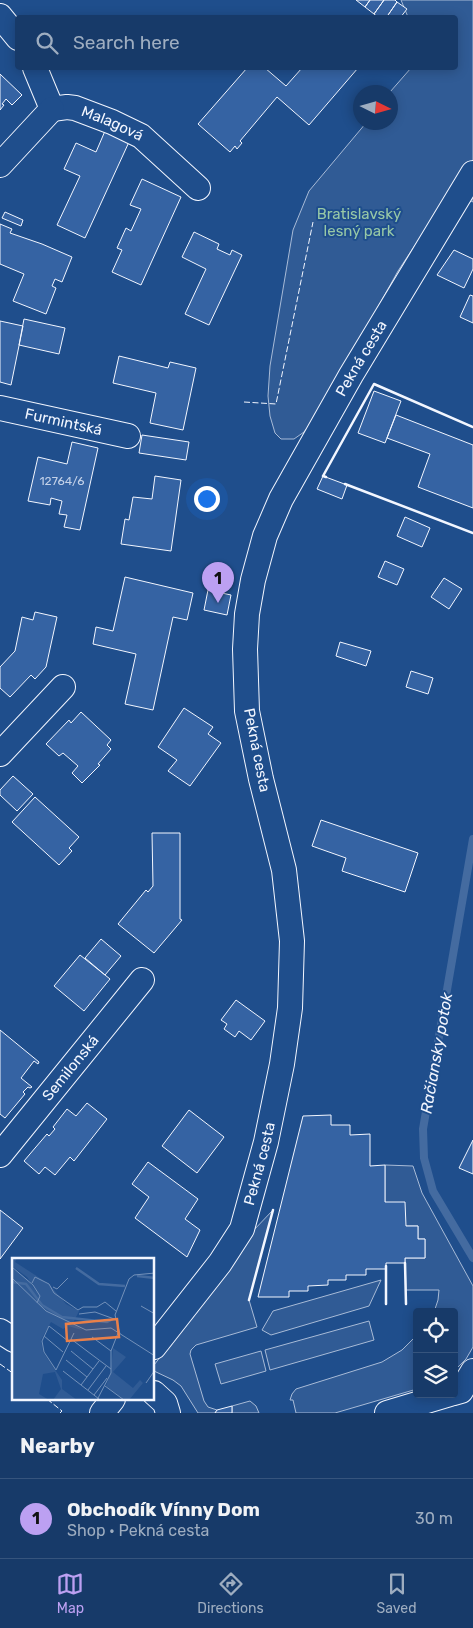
<!DOCTYPE html>
<meta charset="utf-8">
<style>
:root{--surface:#173a69;--page:#20416f;--text:#f1f3f6;--muted:#9eadc0;--line:#36547d;--accent:#bca0f2}
body{margin:0;font-family:Rubik,sans-serif;background:var(--page);color:var(--text)}
.controls{position:absolute;right:15px;bottom:15px;display:grid;overflow:hidden;border-radius:5px;box-shadow:0 2px 12px #0003}
.controls button{width:45px;height:45px;display:grid;place-items:center;padding:0;border:0;border-bottom:1px solid var(--line);background:var(--surface);color:var(--text);font:25px sans-serif}
.compass{position:absolute;left:353px;top:85px;width:45px;height:45px;border-radius:50%;background:var(--surface);box-shadow:0 2px 12px #0003;rotate:95deg}
.you{position:absolute;left:206px;top:498px;width:18px;height:18px;margin:-12px;border:4px solid #fff;border-radius:50%;background:#1a73e8;box-shadow:0 0 0 8px #1a73e833}
.badge{display:grid;place-items:center;width:32px;height:32px;border-radius:50%;background:var(--accent);color:#111;font-size:16px;font-weight:700}
.pin{position:absolute;translate:-50% -41px;filter:drop-shadow(0 1px 2px #0008)}
.pin::after{content:'';position:absolute;top:26px;width:18px;height:15px;background:inherit;clip-path:polygon(0 0,100% 0,50% 100%)}
.list{margin:0;padding:0;list-style:none}
h2{display:flex;justify-content:space-between;align-items:center;height:65px;margin:0;padding:0 20px;font-size:21px}
h2 small{font-size:16px;font-weight:400;color:var(--muted)}
.list li{display:grid;grid-template-columns:32px 1fr auto;gap:15px;align-items:center;box-sizing:border-box;height:80px;padding:0 20px;border-top:1px solid var(--line)}
.list b{display:block;font-size:19px;white-space:nowrap}
.list p{margin:0;font-size:16px;white-space:nowrap;color:var(--muted)}
.list em{font-size:16px;font-style:normal;color:var(--muted)}
.icon{flex:none;width:28px;height:28px;fill:none;stroke:currentColor;stroke-width:2;stroke-linecap:round;stroke-linejoin:round}
.map{position:relative;flex:none;width:473px;height:1413px;overflow:hidden}
.search{position:absolute;background:var(--surface);box-shadow:0 2px 12px #0003;left:15px;right:15px;top:15px;height:55px;display:flex;align-items:center;gap:12px;box-sizing:border-box;padding:0 18px;border-radius:5px;color:var(--muted);font-size:19px}
.sheet{height:145px;background:var(--surface)}
nav{display:flex;justify-content:space-around;align-items:center;box-sizing:border-box;height:70px;border-top:1px solid var(--line);background:var(--surface);font-size:14px;color:var(--muted)}
nav a{display:grid;justify-items:center;gap:2px}
nav .on{color:var(--accent)}
.map>svg:first-child{display:block}
.built{fill:#305b95;stroke:#a8bbd7}
.lines{fill:none;stroke-linecap:round;stroke-linejoin:round}
.stream{stroke:#446ba0;stroke-width:8}
.building{fill:#3563a3;stroke:#f2f6ff}
.street-casing{stroke:#f2f6ff;stroke-width:26}
.street{stroke:#1f4e8c;stroke-width:24}
.fence{stroke:#f2f6ff;stroke-width:1;stroke-dasharray:6 2.5;stroke-linecap:butt}
.wall{stroke:#f2f6ff;stroke-width:2.5}
.labels{text-anchor:middle;stroke-width:4;stroke-linejoin:round;paint-order:stroke}
.number-label{font-size:12px;fill:#c3d1e8}
.street-label{font-size:15px;fill:#f2f6ff;stroke:#1f4e8c}
.park-label{font-size:15px;fill:#97c8a6;stroke:#1f4e8c}
.water-label{font-size:16px;font-style:italic;fill:#f2f6ff;stroke:#1f4e8c}
.inset-river{fill:none;stroke:#446ba0;stroke-width:2.5}
.inset-road{fill:none;stroke:#7391ba;stroke-width:1}
.view{fill:#ea8049;fill-opacity:0.15;stroke:#ea8049;stroke-width:2.5}
.inset-edge{fill:none;stroke:#f2f6ff;stroke-width:2.5}
</style>
<div class="map">
<svg width="473" height="1413" viewBox="0 0 473 1413">
<rect width="100%" height="100%" fill="#1f4e8c"/>
<path class="built" d="M401,0H473V202L469,200L433,218L398,271L319,413L304,432L294,439H281L275,433L270,416L268,396L270,366L293,230L309,191L366,123L390,122V92L411,68H456V18L408,17Z
M385,1165L413,1166L422,1193L473,1286V1347L466,1359L454,1371V1312H434L438,1300L439,1290H406L405,1258H425V1239H418V1226H406L385,1202Z
M273,1210L249,1300L257,1327L196,1345L191,1350L190,1354L204,1401L208,1407L217,1410L215,1413H198L181,1386L173,1380L154,1371V1365L239,1256L252,1232Z
M381,1280L369,1306L271,1335L262,1330L273,1311Z
M369,1321L374,1340L270,1370L265,1350Z
M417,1335V1389L335,1413H296L293,1400H290L292,1394L296,1389L382,1362L402,1350Z
M261,1351L266,1371L221,1384L215,1364Z
M250,1401L256,1406L259,1413H232V1406Z"/>
<g class="lines">
<path class="stream" d="M473,839L423,1129L424,1158L433,1191L473,1258"/>
</g>
<path class="building" d="M356,0H370L365,7Z
M370,0H384L374,14L365,7Z
M384,0H395L397,2L386,18H379L374,14Z
M397,2L407,9L400,18H386Z
M247,68H265L286,86L302,68H358L309,125L277,97L240,141L242,143L237,149L235,146L230,152L198,124Z
M0,74L22,95L12,105L6,99L2,104L4,105L0,110Z
M105,131L129,142L85,238L57,225L80,176L64,169L76,143L96,152Z
M142,179L181,197L141,285L112,272L122,250L117,248L126,228L131,231L141,209L130,205Z
M5,212L23,220L21,226L2,218Z
M0,224L12,229L10,233L42,244L72,257L62,282L55,279L52,286L56,288L46,314L13,301L24,274L0,264Z
M194,232L219,244L217,249L230,255L232,250L242,255L209,325L185,314L206,269L182,257Z
M454,250L473,259V269L464,288L437,275Z
M470,295L473,296V323L460,317Z
M24,319L65,328L59,354L19,345Z
M0,321L23,326L11,385L0,382Z
M119,356L168,368L170,362L196,368L183,430L150,423L156,393L113,383Z
M374,391L401,401L385,443L358,433Z
M396,415L473,445V508L418,487L430,454L387,438Z
M142,435L189,442L186,460L139,453Z
M72,442L98,448L80,530L64,527L67,515L59,514L62,501L51,498L50,505L28,501L38,457L67,464Z
M155,476L181,480L171,551L121,544L125,519L129,520L133,497L152,499Z
M323,476L347,485L342,499L317,489Z
M405,517L430,528L422,547L397,536Z
M385,561L404,569L397,585L378,577Z
M125,577L193,593L187,620L173,617L153,710L125,704L136,654L93,644L96,627L113,631Z
M444,578L462,589L449,609L431,597Z
M208,590L231,595L227,615L204,610Z
M35,612L57,617L46,667L35,679L31,675L10,697L0,688V667L15,651L22,617L33,620Z
M340,642L371,651L366,666L336,656Z
M411,671L433,678L428,694L406,687Z
M184,708L213,727L208,734L221,743L190,786L168,771L177,760L158,747Z
M81,712L111,740L107,745L111,749L98,764L100,765L82,783L72,773L78,766L63,753L59,756L46,744L69,720L71,723Z
M13,776L33,794L17,811L0,795V790Z
M35,797L79,837L69,848L72,851L59,865L12,822Z
M321,820L418,853L405,892L342,871L346,858L312,846Z
M152,833H180V919L182,920L154,953L118,924L146,890L148,892L153,886Z
M101,939L121,956L105,975L85,958Z
M80,955L110,979L84,1011L54,986Z
M236,1000L265,1021L251,1040L239,1031L235,1037L224,1029L227,1024L221,1020Z
M0,1030L39,1062L38,1064L34,1061L21,1078L32,1087L30,1088L28,1087L23,1092L25,1094L5,1118L0,1114Z
M87,1103L107,1119L74,1161L70,1157L55,1175L45,1167L39,1174L24,1161L47,1134L49,1136L55,1129L53,1127L67,1109L76,1116Z
M189,1110L224,1137L197,1173L162,1146Z
M331,1115V1125H350V1135L370,1134V1166L385,1165V1202H405L406,1226H418V1239H425V1258H405V1263H386V1269H366V1275H346V1280H328V1285L308,1286V1291H289V1297H258L303,1116Z
M473,1140V1174L459,1168Z
M148,1162L198,1199L185,1219L200,1230L187,1257L135,1218L149,1197L132,1184Z
M0,1210L23,1228L0,1259Z
M232,1406V1413H215L217,1410Z"/>
<g class="lines">
<defs>
<g id="street">
<path d="M0,16L18,38"/>
<path id="s1" d="M35,68L52,109L67,107L75,108L112,122L141,136L198,188"/>
<path d="M0,165L52,109"/>
<path id="s2" d="M0,408L128,436"/>
<path d="M0,754L63,687"/>
<path id="s3" d="M0,1155L142,980"/>
<path d="M0,1331L14,1340"/>
<path id="s4" d="M154,1347L220,1263L242,1229L266,1142L282,1064L290,1008L292,941L284,870L261,779L247,711L245,649L247,614L253,580L265,536L281,499L351,375L473,173"/>
<path d="M154,1393L165,1403L168,1413"/>
<path d="M454,1393L461,1391L473,1371"/>
<path d="M102,1413L113,1399"/>
<path d="M387,1413L450,1394"/>
</g>
</defs>
<use href="#street" class="street-casing"/>
<use href="#street" class="street"/>
<path class="fence" d="M244,402L276,404L313,222
M0,1364L14,1374
M47,1399L62,1411L60,1413"/>
<path class="wall" d="M326,477L323,476L374,384L473,427
M345,484L473,533
M405,1263L406,1304
M386,1266V1304
M249,1300L273,1210"/>
</g>
<g class="labels">
<g class="number-label">
<text x="62" y="485">12764/6</text>
</g>
<g class="street-label">
<text dy="5" stroke="none"><textPath href="#s1" startOffset="108">Malagová</textPath></text>
<text dy="5" stroke="none"><textPath href="#s4" startOffset="1055">Pekná cesta</textPath></text>
<text dy="5" stroke="none"><textPath href="#s2" startOffset="65">Furmintská</textPath></text>
<text transform="translate(257 750) rotate(79)" y="5">Pekná cesta</text>
<text dy="5" stroke="none"><textPath href="#s3" startOffset="112">Semilonská</textPath></text>
<text dy="5" stroke="none"><textPath href="#s4" startOffset="215">Pekná cesta</textPath></text>
</g>
<g class="park-label">
<text x="359" y="219">Bratislavský<tspan x="359" dy="17">lesný park</tspan></text>
</g>
<g class="water-label">
<text transform="translate(436 1053) rotate(-80)" y="6">Račiansky potok</text>
</g>
</g>
<g transform="translate(12 1258)">
<rect width="142" height="142" fill="#1f4e8c"/>
<path d="M0,0H5L3,4L37,26L54,46L67,53L61,65L70,72L56,68L51,71L39,64L29,82L31,94L50,122V131L65,142H41L49,131L43,114L31,116L27,136L37,142H0V10L15,21L28,38L15,19L0,8ZM101,90L114,99L101,114L121,130L128,122L131,125L117,142H112L94,128L99,114Z" fill="#305b95"/>
<path class="inset-river" d="M64,10L87,26L113,28M125,18L143,20M0,24L14,26L30,47L50,59L95,64L101,61"/>
<path class="inset-road" d="M0,9L21,27L28,38L25,45M0,20L34,53L74,72L99,70L143,98M20,25L23,19L37,26L42,35L66,52L71,49H85L93,44L104,53M41,29L45,31L56,20M129,48L143,56M67,56L83,54L105,62M37,68L30,83L32,94L44,112M37,68L56,83M108,76L103,57L117,21L122,17L143,15M32,78L51,94M80,79L99,93M59,81L99,111M59,93L81,111M54,102L75,119M44,112L62,75M51,113L87,141M134,125L143,112M69,127L87,103M93,128L112,142M76,132L94,108M82,137L95,120M85,142L99,115V93L106,75"/>
<path class="view" d="M105,61L107,79L55,83L54,66Z"/>
<rect width="142" height="142" class="inset-edge"/>
</g>
</svg>
<div class="controls">
<button><svg class="icon" aria-label="locate" viewBox="0 0 24 24"><circle cx="12" cy="12" r="6"/><path d="M12 2v4M12 18v4M2 12h4M18 12h4"/></svg></button>
<button><svg class="icon" aria-label="layers" viewBox="0 0 24 24"><path d="M12 4l9 5-9 5-9-5zM3 14l9 5 9-5"/></svg></button>
</div>
<svg class="compass" viewBox="-18 -18 36 36"><path d="M0-13l5 13h-10z" fill="#e53935"/><path d="M0 13l5-13h-10z" fill="#9eadc0"/></svg>
<div class="you"></div>
<div class="pin badge" style="left:218px;top:603px">1</div>
<div class="search"><svg class="icon" aria-label="search" viewBox="0 0 24 24"><circle cx="10" cy="10" r="6"/><path d="M15 15l6 6"/></svg>Search here</div>
</div>
<section class="sheet">
<h2>Nearby<small></small></h2>
<ul class="list">
<li><span class="badge">1</span><div><b>Obchodík Vínny Dom</b><p>Shop · Pekná cesta</p></div><em>30 m</em></li>
</ul>
</section>
<nav>
<a class="on"><svg class="icon" aria-label="map" viewBox="0 0 24 24"><path d="M3 6l6-2 6 2 6-2v14l-6 2-6-2-6 2zM9 4v14M15 6v14"/></svg>Map</a>
<a><svg class="icon" aria-label="directions" viewBox="0 0 24 24"><path d="M12 3l9 9-9 9-9-9zM9 14v-3h6M13 9l2 2-2 2"/></svg>Directions</a>
<a><svg class="icon" aria-label="saved" viewBox="0 0 24 24"><path d="M7 4h10v16l-5-4-5 4z"/></svg>Saved</a>
</nav>
